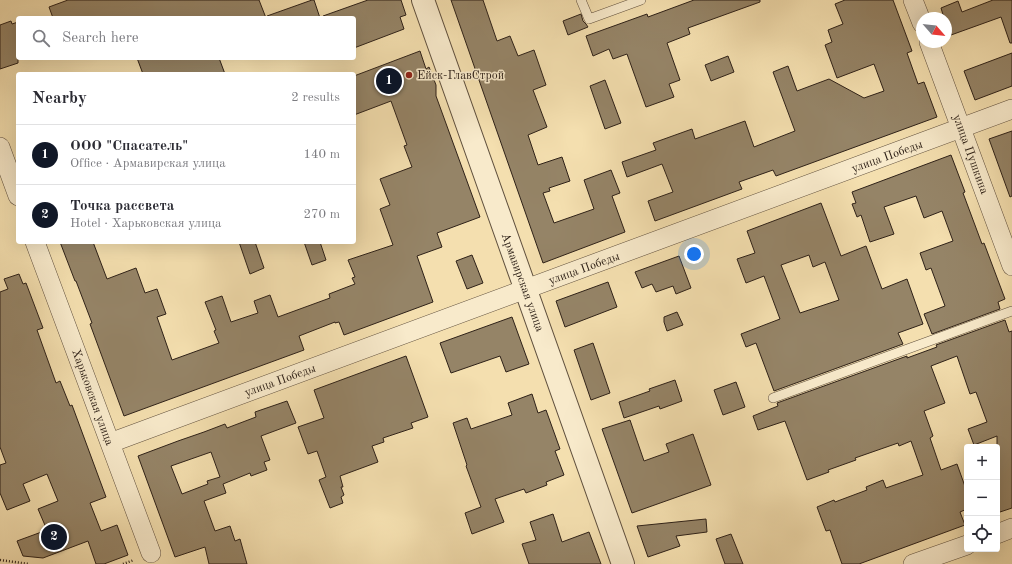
<!DOCTYPE html>
<meta charset="utf-8">
<style>
:root{--surface:#fff;--page:#f2f2f3;--text:#2b2b33;--muted:#7c7c81;--line:#e1e1e2;--accent:#111827}
body{margin:0;font-family:"Old Standard TT",serif;background:var(--page);color:var(--text)}
.controls{position:absolute;right:12px;bottom:12px;display:grid;overflow:hidden;border-radius:4px;box-shadow:0 4px 16px #0002}
.controls button{width:36px;height:36px;display:grid;place-items:center;padding:0;border:0;border-bottom:1px solid var(--line);background:var(--surface);color:var(--text);font:20px sans-serif}
.compass{position:absolute;left:916px;top:12px;width:36px;height:36px;border-radius:50%;background:var(--surface);box-shadow:0 4px 16px #0002;rotate:118deg}
.you{position:absolute;left:694px;top:254px;width:14px;height:14px;margin:-10px;border:3px solid #fff;border-radius:50%;background:#1a73e8;box-shadow:0 0 0 6px #1a73e833}
.badge{display:grid;place-items:center;width:26px;height:26px;border-radius:50%;background:var(--accent);color:#fff;font-size:13px;font-weight:700}
.pin{position:absolute;translate:-50% -50%;border:2px solid #fff;box-shadow:0 1px 4px #0006}
.list{margin:0;padding:0;list-style:none}
h2{display:flex;justify-content:space-between;align-items:center;height:52px;margin:0;padding:0 16px;font-size:17px}
h2 small{font-size:13px;font-weight:400;color:var(--muted)}
.list li{display:grid;grid-template-columns:26px 1fr auto;gap:12px;align-items:center;box-sizing:border-box;height:60px;padding:0 16px;border-top:1px solid var(--line)}
.list b{display:block;font-size:15px;white-space:nowrap}
.list p{margin:0;font-size:13px;white-space:nowrap;color:var(--muted)}
.list em{font-size:13px;font-style:normal;color:var(--muted)}
.icon{flex:none;width:22px;height:22px;fill:none;stroke:currentColor;stroke-width:2;stroke-linecap:round;stroke-linejoin:round}
.map{position:relative;flex:none;width:1012px;height:564px;overflow:hidden}
.search{position:absolute;background:var(--surface);box-shadow:0 4px 16px #0002;left:16px;top:16px;width:340px;height:44px;display:flex;align-items:center;gap:10px;box-sizing:border-box;padding:0 14px;border-radius:4px;color:var(--muted);font-size:15px}
.panel{position:absolute;background:var(--surface);box-shadow:0 4px 16px #0002;left:16px;top:72px;width:340px;height:172px;border-radius:4px}
.map>svg:first-child{display:block}
.building{fill:#958467;stroke:#2e2118;fill-rule:evenodd}
.lines{fill:none;stroke-linecap:round;stroke-linejoin:round}
.service-casing{stroke:#60503e;stroke-width:10}
.minor-casing{stroke:#60503e;stroke-width:20}
.tertiary-casing{stroke:#60503e;stroke-width:24}
.path{stroke:#2e2118;stroke-width:2.5;stroke-dasharray:1 2;stroke-linecap:butt}
.service{stroke:#f8eacb;stroke-width:9}
.minor{stroke:#f8eacb;stroke-width:19}
.tertiary{stroke:#f8eacb;stroke-width:22}
.poi-dot{fill:#8f2418;stroke:#f8eacb;stroke-width:1.5}
.labels{text-anchor:middle;stroke-width:3;stroke-linejoin:round;paint-order:stroke}
.poi-label{font-size:12px;fill:#2e2118;stroke:#f8eacb;text-anchor:start}
.street-label{font-size:12px;fill:#2e2118;stroke:#f8eacb}
</style>
<div class="map">
<svg width="1012" height="564" viewBox="0 0 1012 564">
<rect width="100%" height="100%" fill="#f4dfaf"/>
<filter id="stains"><feTurbulence type="fractalNoise" baseFrequency=".005" numOctaves="4"/><feColorMatrix values="0 0 0 0 .2 0 0 0 0 .09 0 0 0 0 .02 0 0 0 .5 -.17"/></filter>
<radialGradient id="worn" r=".72"><stop offset=".6" stop-color="#630" stop-opacity="0"/><stop offset="1" stop-color="#630" stop-opacity=".3"/></radialGradient>
<path class="building" d="M68,0H259L266,18H53L49,7Z
M312,0H314L320,18H267V16Z
M368,0H401L406,15L400,17L404,29L354,48V18H323V16Z
M451,0H483L497,41L510,36L518,56L534,50L546,85L533,90L547,127L528,135L538,165L562,157L570,181L549,188L550,191L543,193L554,223L594,209L584,180L611,170L620,193L612,196L625,232L543,263Z
M694,0H760V2L688,28L690,34L667,43L680,80L669,84L674,97L646,107L627,54L613,59L609,49L593,56L586,36L647,14L648,17Z
M845,0H893L912,51L907,53L918,84L924,82L937,117L776,176L773,170L739,182L742,189L655,221L648,201L673,192L662,164L627,177L622,162L656,150L653,143L692,129L695,139L745,121L754,147L795,131L773,72L788,66L797,91L829,79L864,98L884,91L874,64L837,78L825,45L832,42L828,30L843,24L835,4Z
M993,0H1012V43H1010L1001,17L951,35L946,23V18H944L941,8L958,1L962,12Z
M581,14L583,21L586,24L588,27L568,35L563,21Z
M11,21L12,24L18,22V63L0,69V25Z
M420,51L426,69L429,67L436,85V96L480,217L437,233L442,247L417,256L433,302L344,335L339,322L335,323V322L299,336L304,350L124,416L90,324L92,323L76,281H75L60,242H93L107,279L136,268L145,293L157,289L166,314L157,317L172,360L219,343L214,331L216,330L205,302L222,296L231,322L258,313L254,301L270,295L278,317L330,298L329,294L355,284L352,278L355,277L348,260L393,245L380,209L390,205L380,179L412,167L404,146L407,145L391,101L354,115V76Z
M1012,53V86L975,100L964,71Z
M728,56L734,72L711,81L705,65Z
M137,58H219L225,74H143Z
M605,80L621,123L605,129L590,86Z
M1012,131V196L1010,197L989,139Z
M951,155L965,192L963,193L982,244L984,243L1005,299L998,302L1000,309L932,334L924,314L945,306L931,268L926,270L920,253L953,241L942,211L924,218L916,196L884,207L894,234L870,242L861,215L857,217L852,204L856,203L852,192Z
M821,203L841,256L866,246L882,289L907,279L923,324L898,333L903,344L774,391L756,343L746,347L741,334L780,319L764,276L746,283L737,259L755,253L747,231ZM809,255L813,267L825,262L839,300L800,313L781,265Z
M239,242H255L264,268L250,274Z
M304,242H320L326,260L312,265Z
M472,255L483,283L467,289L456,261Z
M679,256L691,288L676,294L673,286L656,292L652,284L642,288L635,272Z
M19,274L23,284L26,283L43,328L37,330L56,383L60,381L70,406L72,405L106,497L90,503L101,531L117,525L128,555L104,564H96L88,541L43,558L23,556L17,541L47,530L38,509L58,501L47,474L23,484L30,501L7,510L0,493V465L6,463L0,447V292L8,289L4,279Z
M608,282L617,307L565,327L556,301Z
M677,312L683,325L667,331L664,322V317Z
M512,317L529,364L506,372L500,356L451,373L440,343Z
M1005,320L1009,332L1012,331V508L997,513V436L974,445L968,429L987,422L976,392L970,394L957,356L931,366L945,403L924,411L933,436L930,438L941,470L957,464L967,492V509L960,512L965,525L859,564H842L830,530L826,531L817,507L834,500L835,502L867,490L866,487L883,480L886,488L923,475L911,441L899,446L898,443L855,458L856,460L828,470L829,472L807,480L785,421L758,430L753,416L778,406L777,403L907,356V358L937,347L936,345Z
M593,343L610,393L591,400L574,350Z
M406,356L428,417L411,423L413,428L383,438L384,442L372,446L378,462L340,476L343,487H341L344,495L341,497L343,503L330,508L319,480L326,477L317,451L308,454L298,427L324,418L314,390Z
M675,380L682,401L660,409L659,406L624,418L619,402L650,391L649,389Z
M736,382L745,407L723,415L714,390Z
M532,394L538,413L546,410L560,449L555,451L564,475L546,482L547,485L526,493L524,489L495,499L504,522L472,534L465,513L481,507L466,466L467,465L453,423L467,418L471,429L512,415L508,403Z
M287,401L296,423L261,436L270,460L264,462L267,470L251,476L250,473L223,484L226,493L204,501L215,531L230,526L235,541L240,539L247,564H209L205,547L175,557L138,456L178,441L204,432L225,424L227,428L256,417L255,412ZM211,452L220,477L207,481L208,484L182,494L171,466Z
M630,420L644,461L669,452L666,444L693,434L711,485L632,513L602,429Z
M553,514L562,542L589,532L601,564H529L522,544L536,540L530,522Z
M706,519L707,532L676,536L680,546L648,557L637,526Z
M731,534L743,564H725L716,539Z"/>
<g class="lines">
<defs>
<path id="service" d="M581,0L589,19L641,0
M773,398L1012,311"/>
<path id="minor" d="M913,0L922,23
M929,42L1012,266
M0,147L18,196
M35,242L151,553
M110,443L1012,109
M997,534L1012,528
M913,564L967,545"/>
<path id="tertiary" d="M423,0L623,564"/>
</defs>
<use href="#service" class="service-casing"/>
<use href="#minor" class="minor-casing"/>
<use href="#tertiary" class="tertiary-casing"/>
<path class="path" d="M0,560L29,564
M123,564L134,560"/>
<use href="#service" class="service"/>
<use href="#minor" class="minor"/>
<use href="#tertiary" class="tertiary"/>
</g>
<circle class="poi-dot" cx="409" cy="75" r="4"/>
<g class="labels">
<g class="poi-label">
<text x="417" y="79">Ейск-ГлавСтрой</text>
</g>
<g class="street-label">
<text transform="translate(971 154) rotate(70)" y="4">улица Пушкина</text>
<text transform="translate(887 156) rotate(-20)" y="4">улица Победы</text>
<text transform="translate(584 268) rotate(-20)" y="4">улица Победы</text>
<text transform="translate(523 282) rotate(70)" y="4">Армавирская улица</text>
<text transform="translate(280 380) rotate(-20)" y="4">улица Победы</text>
<text transform="translate(93 397) rotate(70)" y="4">Харьковская улица</text>
</g>
</g>
<rect width="100%" height="100%" filter="url(#stains)"/>
<rect width="100%" height="100%" fill="url(#worn)"/>
</svg>
<div class="controls">
<button>+</button>
<button>−</button>
<button><svg class="icon" aria-label="locate" viewBox="0 0 24 24"><circle cx="12" cy="12" r="6"/><path d="M12 2v4M12 18v4M2 12h4M18 12h4"/></svg></button>
</div>
<svg class="compass" viewBox="-18 -18 36 36"><path d="M0-13l5 13h-10z" fill="#e53935"/><path d="M0 13l5-13h-10z" fill="#7c7c81"/></svg>
<div class="you"></div>
<div class="pin badge" style="left:389px;top:81px">1</div>
<div class="pin badge" style="left:54px;top:537px">2</div>
<div class="search"><svg class="icon" aria-label="search" viewBox="0 0 24 24"><circle cx="10" cy="10" r="6"/><path d="M15 15l6 6"/></svg>Search here</div>
<section class="panel">
<h2>Nearby<small>2 results</small></h2>
<ul class="list">
<li><span class="badge">1</span><div><b>ООО &quot;Спасатель&quot;</b><p>Office · Армавирская улица</p></div><em>140 m</em></li>
<li><span class="badge">2</span><div><b>Точка рассвета</b><p>Hotel · Харьковская улица</p></div><em>270 m</em></li>
</ul>
</section>
</div>
